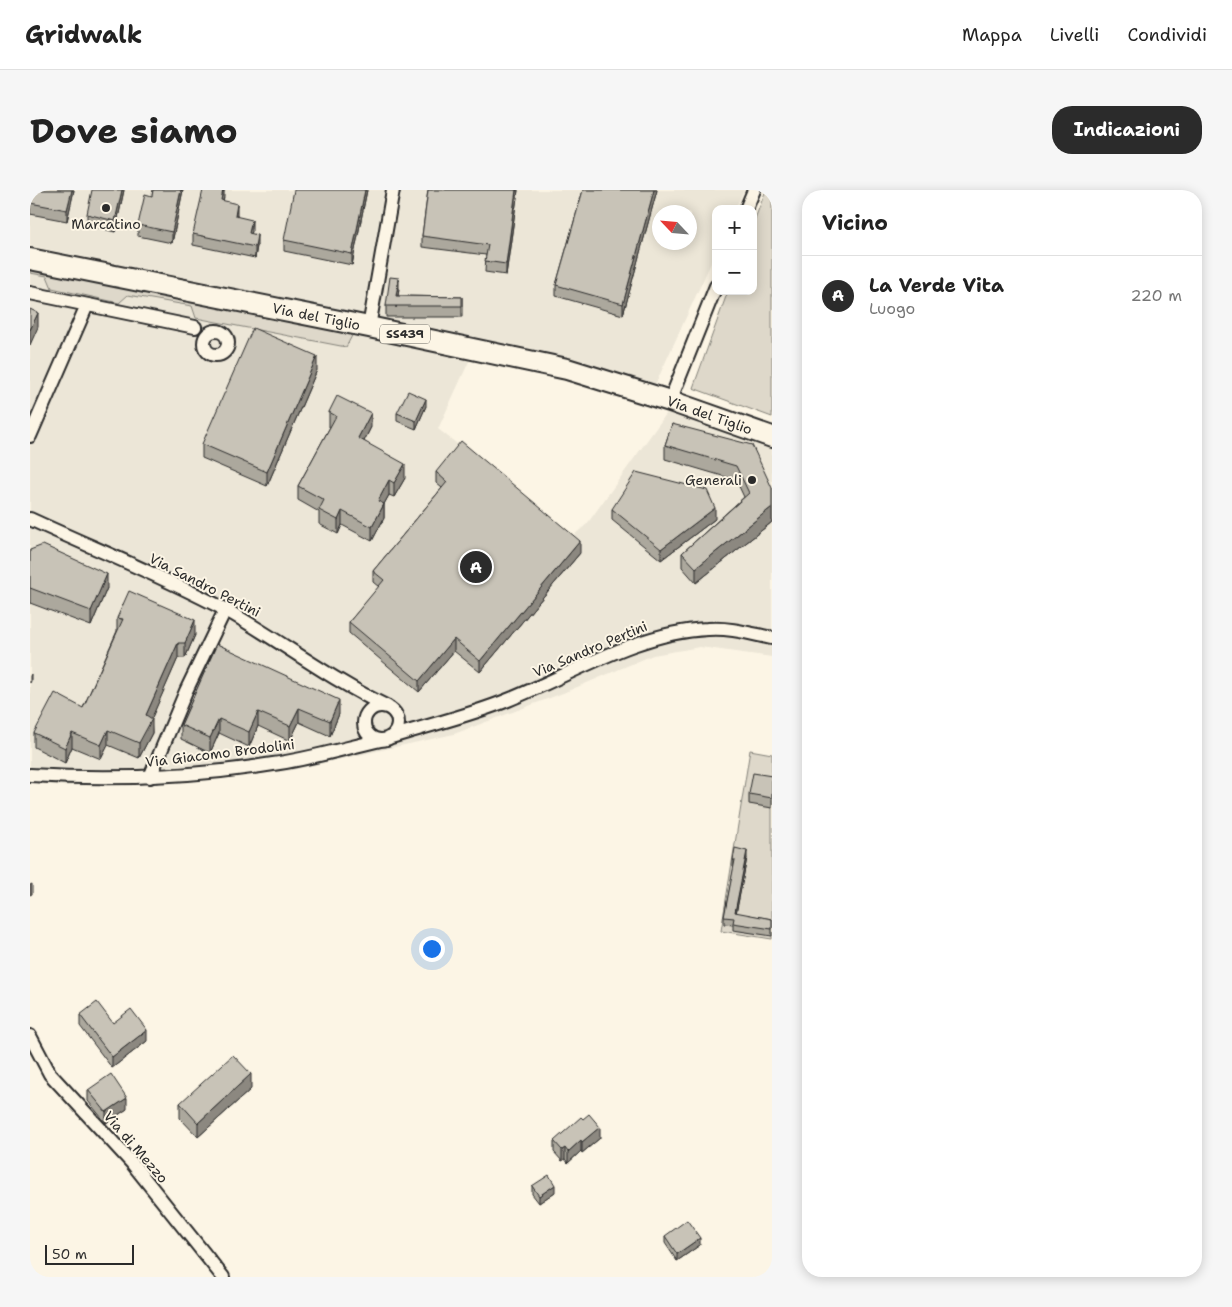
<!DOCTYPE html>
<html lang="it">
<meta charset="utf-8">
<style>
:root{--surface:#fff;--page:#f6f6f6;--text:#222;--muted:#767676;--line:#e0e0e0;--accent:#2b2b2b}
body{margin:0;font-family:"Shantell Sans",sans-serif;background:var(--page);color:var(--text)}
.controls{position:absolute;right:15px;top:15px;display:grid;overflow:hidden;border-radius:10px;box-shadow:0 2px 12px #0003}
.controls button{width:45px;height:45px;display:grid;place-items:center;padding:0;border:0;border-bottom:1px solid var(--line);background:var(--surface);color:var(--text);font:25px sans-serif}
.compass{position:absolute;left:622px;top:15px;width:45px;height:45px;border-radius:50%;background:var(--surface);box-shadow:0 2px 12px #0003;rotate:296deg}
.scale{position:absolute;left:15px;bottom:12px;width:89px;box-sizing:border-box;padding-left:5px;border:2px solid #2b2b2b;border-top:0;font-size:14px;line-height:18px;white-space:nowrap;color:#2b2b2b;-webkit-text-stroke:4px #fcf5e5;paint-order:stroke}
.you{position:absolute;left:401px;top:758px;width:18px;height:18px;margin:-12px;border:4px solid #fff;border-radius:50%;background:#1a73e8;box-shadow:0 0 0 8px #1a73e833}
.badge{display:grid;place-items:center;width:32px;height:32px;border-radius:50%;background:var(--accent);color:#fff;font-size:16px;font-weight:700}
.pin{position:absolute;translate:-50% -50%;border:2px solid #fff;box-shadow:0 1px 5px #0006}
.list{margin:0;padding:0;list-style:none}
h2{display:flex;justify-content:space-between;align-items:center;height:65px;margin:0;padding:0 20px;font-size:21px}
h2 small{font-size:16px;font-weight:400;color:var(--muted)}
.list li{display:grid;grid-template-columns:32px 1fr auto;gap:15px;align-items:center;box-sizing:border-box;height:80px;padding:0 20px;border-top:1px solid var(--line)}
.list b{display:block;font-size:19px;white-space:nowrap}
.list p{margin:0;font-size:16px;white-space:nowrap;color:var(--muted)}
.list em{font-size:16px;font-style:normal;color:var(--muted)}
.map{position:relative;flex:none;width:742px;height:1087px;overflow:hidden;border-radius:20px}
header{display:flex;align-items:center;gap:30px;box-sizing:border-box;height:70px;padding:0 25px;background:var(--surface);border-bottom:1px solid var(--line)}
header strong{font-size:24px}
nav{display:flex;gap:28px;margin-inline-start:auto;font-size:18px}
.intro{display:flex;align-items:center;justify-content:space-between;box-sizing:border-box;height:120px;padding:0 30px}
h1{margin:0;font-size:35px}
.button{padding:12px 22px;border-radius:20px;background:var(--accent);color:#fff;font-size:18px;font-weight:700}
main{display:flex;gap:30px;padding:0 30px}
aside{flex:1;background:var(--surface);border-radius:20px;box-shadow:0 2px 12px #0003}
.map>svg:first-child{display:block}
.built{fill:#ece6d7;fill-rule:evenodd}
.green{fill:#ded8ca;stroke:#84827a}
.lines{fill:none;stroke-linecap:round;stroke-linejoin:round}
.street-casing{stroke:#2b2b2b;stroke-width:16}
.primary-casing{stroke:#2b2b2b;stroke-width:24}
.street{stroke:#fcf5e5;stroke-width:12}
.primary{stroke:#fcf5e5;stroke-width:20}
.wall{fill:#aca89d;stroke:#2b2b2b}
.shaded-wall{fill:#8c8880;stroke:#2b2b2b}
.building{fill:#c8c3b7;stroke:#2b2b2b}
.poi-dot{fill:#2b2b2b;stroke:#fcf5e5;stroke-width:2}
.labels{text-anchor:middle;stroke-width:4;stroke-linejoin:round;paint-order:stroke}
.shield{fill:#fcf5e5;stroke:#6a6863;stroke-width:1}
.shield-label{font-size:12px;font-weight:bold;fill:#2b2b2b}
.poi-label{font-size:14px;fill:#2b2b2b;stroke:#fcf5e5}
.street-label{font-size:14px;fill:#2b2b2b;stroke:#fcf5e5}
</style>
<header>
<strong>Gridwalk</strong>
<nav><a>Mappa</a><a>Livelli</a><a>Condividi</a></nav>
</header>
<div class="intro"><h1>Dove siamo</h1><a class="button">Indicazioni</a></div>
<main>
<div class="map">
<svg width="742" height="1087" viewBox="0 0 742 1087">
<rect width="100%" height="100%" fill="#fcf5e5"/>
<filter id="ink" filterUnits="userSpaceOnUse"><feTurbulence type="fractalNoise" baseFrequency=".02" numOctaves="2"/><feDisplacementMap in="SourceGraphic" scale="10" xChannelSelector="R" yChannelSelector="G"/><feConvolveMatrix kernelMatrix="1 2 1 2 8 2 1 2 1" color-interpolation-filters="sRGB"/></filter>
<g filter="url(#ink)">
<path class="built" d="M0,0H714L705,19H686V62L625,195L353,128L0,56ZM630,22H660V52H630Z
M0,76L441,167L408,239L544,345L557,334L644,213L742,250V467L670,457L623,465L533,503L424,544L257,581L120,594L36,596L0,593Z"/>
<path class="green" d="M736,0H742V227L663,198L698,101H723V34Z
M0,76L324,142L316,157L166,128L162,116L98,105L89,113L22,98L17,86L0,83Z
M720,560L742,564V749L691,741Z"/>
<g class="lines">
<defs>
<path id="street" d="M716,19L724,0
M0,103L165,137
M339,137L363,0
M174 153a12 12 0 1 1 24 0a12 12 0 1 1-24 0Z
M640,211L686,96
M0,246L57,115
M0,329C65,359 133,386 196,420C251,451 301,490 358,517
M334 533a17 17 0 1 1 34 0a17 17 0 1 1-34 0Z
M358,548C398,535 439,526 478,510C543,484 607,442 678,439C699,437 722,444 742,448
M0,585C81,590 163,587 243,574C280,569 315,558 351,550
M120,587L156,501L195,420
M0,846L20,884L102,973L193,1087"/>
<g id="primary">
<path id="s1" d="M0,69L339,137L537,179L640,211L742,247"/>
</g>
</defs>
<use href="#street" class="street-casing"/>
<use href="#primary" class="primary-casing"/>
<use href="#street" class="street"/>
<use href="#primary" class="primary"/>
</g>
<path class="wall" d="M0,0H44L37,31L0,24Z
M94,0L85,42L57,35V24Z
M123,0H153L142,53L108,46V35L122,6Z
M194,0L193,11L207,25V27L222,41L221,43L227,56L225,68L163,55V44Z
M337,0L322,75L254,61V50Z
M398,0H488L476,85L455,82L456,65L392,57V46Z
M553,0H627L593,125L526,106V95Z
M369,99L368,106L432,107V127H356V116Z
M287,180L237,296L172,268V254Z
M396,216L386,239L367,231V223Z
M299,222L341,237L334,251L375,288L364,307L359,305L354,314V328L342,351L312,335L308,344L289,334V322L268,310V296L300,237H299Z
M642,234L742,298V332L666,393L652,377V363L714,307L706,290L635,269V255Z
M406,282L550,363L450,482L424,461L389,502L319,443V432L349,397L343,392V381L412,298L406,293Z
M582,319L685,329L631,370L582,330Z
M0,360L77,398L61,436L0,413Z
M87,428L165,445L155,468H148L121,529L122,543L109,568L78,555L71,569L42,557L35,573L4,557V543L53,518L87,441Z
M187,454L309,524L300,546L269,532L260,551L228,536L219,557L189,543L180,563L151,549V535Z
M742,586V618L719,614V604Z
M717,668L706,723L742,729V746L703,740V735L694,734V727L704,677H703V670Z
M50,825L83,833L117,851L82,878L50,836Z
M221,899L168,947L150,928V913Z
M58,900L97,919L76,933L58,911Z
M570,948L552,963L551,961L538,973L535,969L532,971L524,962V951Z
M502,996L525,1002L509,1013L502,1004Z
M635,1046L670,1055L647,1071L635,1053Z"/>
<path class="shaded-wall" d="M42,0H44L37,31V20Z
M92,0H94L85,42V31Z
M151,0H153L142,53V42Z
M193,0H194V7L191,21V10Z
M335,0H337L322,75V64Z
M486,0H488L476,85V74Z
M624,0H627L593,125V114Z
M207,14V25L205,37V26Z
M222,30V41L219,54V43Z
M227,45V56L225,68V57Z
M369,88V99L366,118V106Z
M8,123V137L0,155V140Z
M287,166V180L237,296V282Z
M396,209V216L386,239V231Z
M341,223V237L328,263V248Z
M375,274V288L364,307V293Z
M359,290V305L348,325V311Z
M354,314V328L342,351V337Z
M742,317V332L666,393V378Z
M685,318V329L631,370V359Z
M312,321V335L308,344V330Z
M550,351V363L450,482V471Z
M77,384V398L61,436V421Z
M165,430V445L155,468V453Z
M424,449V461L389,502V491Z
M148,453V468L120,532L122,529V543L109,568V553L116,525Z
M1,484V491L0,493V486Z
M309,510V524L300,546V531Z
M269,518V532L260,551V536Z
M228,522V536L219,557V542Z
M189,529V543L180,563V548Z
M78,540V555L71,569V555Z
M42,543V557L35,573V558Z
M717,661V668L705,729V722Z
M2,694V704L0,705V695Z
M117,840V851L82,878V867Z
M221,884V899L168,947V933Z
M97,908V919L76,933V922Z
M570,937V948L552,963V952Z
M551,950V961L538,973V962Z
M535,958V969L532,971V960Z
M525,995V1002L509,1013V1006Z
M670,1048V1055L647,1071V1064Z"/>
<path class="building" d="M0,0H42L37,20L0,13Z
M62,0H92L85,31L57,24Z
M123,0H151L142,42L108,35L115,4L122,6Z
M173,0H193L191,10L207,14L205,26L222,30L219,43L227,45L225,57L163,44Z
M264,0H335L322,64L254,50Z
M398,0H486L476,74L455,71L458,55L392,46Z
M553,0H624L593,114L526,95Z
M360,87L369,88L366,106L432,107V116H356Z
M0,119L8,123L0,140Z
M223,138L287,166L237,282L172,254Z
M378,201L396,209L386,231L367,223Z
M307,206L341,223L328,248L375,274L364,293L359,290L348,311L354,314L342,337L312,321L308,330L289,320L294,310L268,296L306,226L299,222Z
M642,234L722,255L742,298V317L666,378L652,363L719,303L706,276L635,255Z
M431,251L550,351L450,471L424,449L389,491L319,432L354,390L343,381L417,292L406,282Z
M606,282L677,300L685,318L631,359L582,319Z
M13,355L77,384L61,421L0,398V360Z
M99,401L165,430L155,453H148L116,525L122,529L109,553L78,540L71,555L42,543L35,558L4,543L25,503L53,518L93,429L87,428Z
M187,454L309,510L300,531L269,518L260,536L228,522L219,542L189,529L180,548L151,535Z
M723,583L742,586V608L719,604Z
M705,658L717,661L705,722L742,729V739L703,733L704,728L694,727L705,670H703Z
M67,812L83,833L101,819L117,840L82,867L50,825Z
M203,865L221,884L168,933L150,913Z
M81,884L97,908L76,922L58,900Z
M559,924L570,937L552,952L551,950L538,962L535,958L532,960L524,951L551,927L553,929Z
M519,985L525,995L509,1006L502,996Z
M657,1030L670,1048L647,1064L635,1046Z"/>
</g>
<g class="poi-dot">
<circle cx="76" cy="18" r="5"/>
<circle cx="722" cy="290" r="5"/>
</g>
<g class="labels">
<rect class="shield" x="350" y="134.5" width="50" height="19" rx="4"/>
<g class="shield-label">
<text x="375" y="148">SS439</text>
</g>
<g class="poi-label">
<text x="76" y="39">Marcatino</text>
<text x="712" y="295" text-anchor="end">Generali</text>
</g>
<g class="street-label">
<text dy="5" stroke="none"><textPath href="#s1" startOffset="292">Via del Tiglio</textPath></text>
<text dy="5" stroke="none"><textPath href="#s1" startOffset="698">Via del Tiglio</textPath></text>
<text transform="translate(175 395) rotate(27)" y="5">Via Sandro Pertini</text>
<text transform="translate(560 459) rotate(-23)" y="5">Via Sandro Pertini</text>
<text transform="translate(190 563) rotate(-7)" y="5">Via Giacomo Brodolini</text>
<text transform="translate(106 957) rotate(49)" y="5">Via di Mezzo</text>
</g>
</g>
</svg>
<div class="controls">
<button>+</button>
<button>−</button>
</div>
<svg class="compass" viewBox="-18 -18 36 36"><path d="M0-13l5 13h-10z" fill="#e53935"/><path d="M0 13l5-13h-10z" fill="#767676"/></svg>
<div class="scale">50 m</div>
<div class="you"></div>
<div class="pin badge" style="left:446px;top:377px">A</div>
</div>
<aside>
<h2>Vicino<small></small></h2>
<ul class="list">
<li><span class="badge">A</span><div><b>La Verde Vita</b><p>Luogo</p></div><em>220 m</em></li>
</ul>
</aside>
</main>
